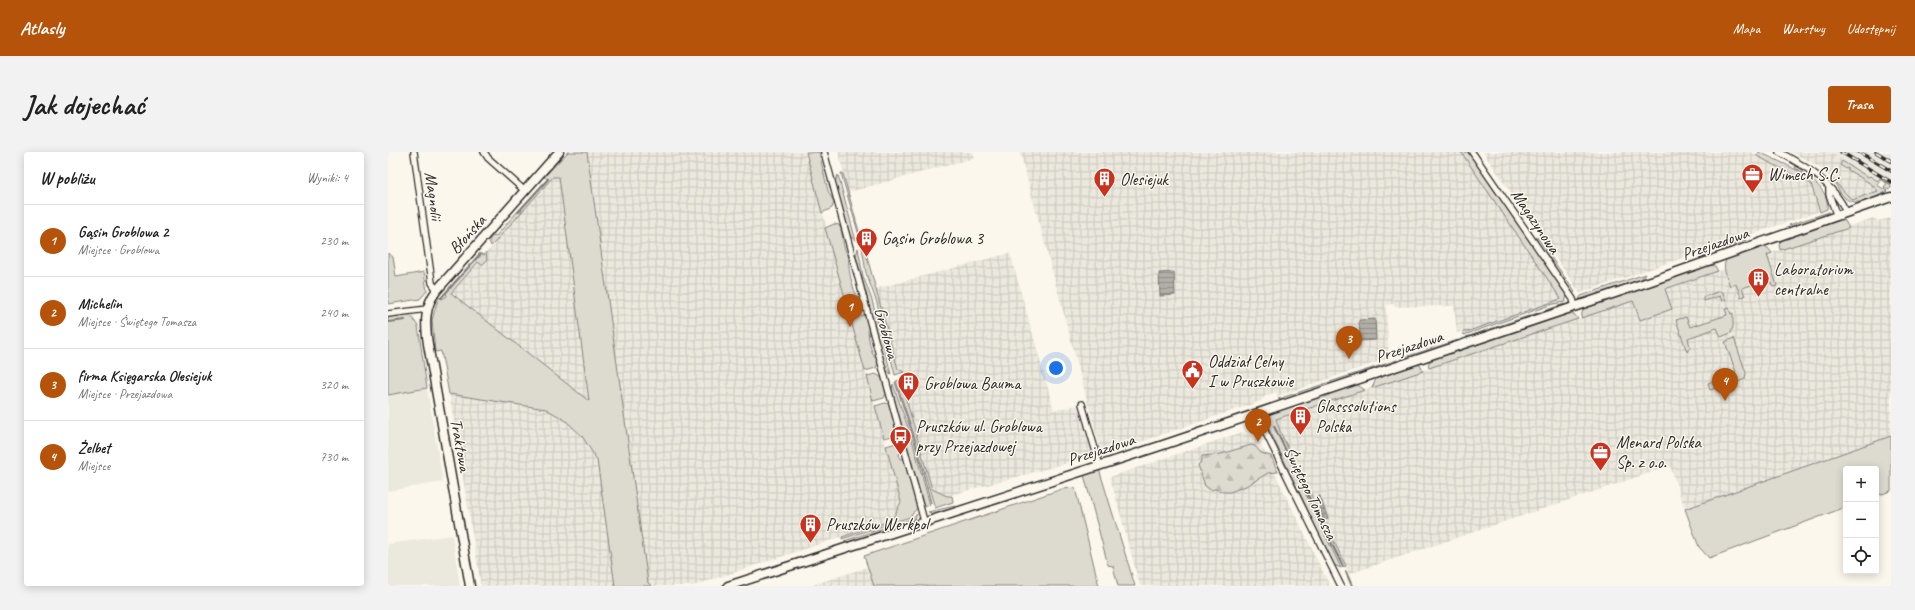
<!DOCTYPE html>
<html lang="pl">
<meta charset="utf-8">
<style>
:root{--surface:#fff;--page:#f2f2f2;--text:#222;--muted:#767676;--line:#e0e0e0;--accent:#b45309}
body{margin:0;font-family:Caveat,sans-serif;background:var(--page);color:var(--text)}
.controls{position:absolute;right:12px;bottom:12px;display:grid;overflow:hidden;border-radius:4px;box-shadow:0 2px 10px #0003}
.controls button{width:36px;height:36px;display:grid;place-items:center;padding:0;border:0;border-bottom:1px solid var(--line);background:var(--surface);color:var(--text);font:20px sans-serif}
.you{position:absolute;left:668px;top:216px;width:14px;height:14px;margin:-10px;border:3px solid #fff;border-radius:50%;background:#1a73e8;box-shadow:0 0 0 6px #1a73e833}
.badge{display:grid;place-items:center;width:26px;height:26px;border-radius:50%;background:var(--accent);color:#fff;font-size:13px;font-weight:700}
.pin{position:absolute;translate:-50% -33px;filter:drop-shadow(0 1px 2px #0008)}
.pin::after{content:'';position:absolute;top:21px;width:14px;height:12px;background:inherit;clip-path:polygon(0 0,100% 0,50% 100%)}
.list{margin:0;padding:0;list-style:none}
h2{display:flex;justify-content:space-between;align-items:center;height:52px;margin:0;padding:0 16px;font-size:17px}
h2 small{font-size:13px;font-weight:400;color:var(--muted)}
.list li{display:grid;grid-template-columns:26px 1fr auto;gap:12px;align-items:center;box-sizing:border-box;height:72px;padding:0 16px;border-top:1px solid var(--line)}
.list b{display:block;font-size:15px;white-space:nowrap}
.list p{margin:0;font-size:13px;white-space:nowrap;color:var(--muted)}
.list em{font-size:13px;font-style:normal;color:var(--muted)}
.icon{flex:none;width:22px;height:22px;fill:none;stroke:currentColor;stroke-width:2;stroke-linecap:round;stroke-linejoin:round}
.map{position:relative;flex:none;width:1503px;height:434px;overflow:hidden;border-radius:4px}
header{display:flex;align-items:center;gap:24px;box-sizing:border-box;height:56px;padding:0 20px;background:var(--accent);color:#fff}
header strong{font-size:19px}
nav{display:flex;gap:22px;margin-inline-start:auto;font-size:14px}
.intro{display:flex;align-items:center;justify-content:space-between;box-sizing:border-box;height:96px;padding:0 24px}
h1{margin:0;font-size:28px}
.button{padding:10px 18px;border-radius:4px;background:var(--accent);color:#fff;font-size:14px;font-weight:700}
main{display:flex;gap:24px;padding:0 24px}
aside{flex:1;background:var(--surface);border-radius:4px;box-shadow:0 2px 10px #0003}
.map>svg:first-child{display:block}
.built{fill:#ebe8de}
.industrial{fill:url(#industrial-grid)}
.green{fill:#dddad0;stroke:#84827e}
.forest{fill:url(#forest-firs);stroke:#84827e}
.garden{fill:url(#garden-dots);stroke:#84827e}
.water{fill:url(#water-rules);stroke:#7b7a75}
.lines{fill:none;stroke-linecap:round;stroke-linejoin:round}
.stream{stroke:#7b7a75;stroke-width:2}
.street-casing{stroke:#2b2b2b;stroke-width:8}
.secondary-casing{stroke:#2b2b2b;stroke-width:11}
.street{stroke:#fbf7ec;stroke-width:5.5}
.secondary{stroke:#fbf7ec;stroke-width:8}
.rail-casing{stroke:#2b2b2b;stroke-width:3.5}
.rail{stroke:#fbf7ec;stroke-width:2;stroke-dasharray:6;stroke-linecap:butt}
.labels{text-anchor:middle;stroke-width:3;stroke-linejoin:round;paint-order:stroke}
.poi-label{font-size:17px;fill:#2b2b2b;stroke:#fbf7ec;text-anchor:start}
.street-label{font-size:17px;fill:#2b2b2b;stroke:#fbf7ec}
</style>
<header>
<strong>Atlasly</strong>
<nav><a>Mapa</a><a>Warstwy</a><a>Udostępnij</a></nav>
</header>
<div class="intro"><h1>Jak dojechać</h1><a class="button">Trasa</a></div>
<main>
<aside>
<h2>W pobliżu<small>Wyniki: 4</small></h2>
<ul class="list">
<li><span class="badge">1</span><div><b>Gąsin Groblowa 2</b><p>Miejsce · Groblowa</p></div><em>230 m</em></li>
<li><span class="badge">2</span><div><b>Michelin</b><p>Miejsce · Świętego Tomasza</p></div><em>240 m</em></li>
<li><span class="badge">3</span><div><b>firma Księgarska Olesiejuk</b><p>Miejsce · Przejazdowa</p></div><em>320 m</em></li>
<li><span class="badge">4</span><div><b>Żelbet</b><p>Miejsce</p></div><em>730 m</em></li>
</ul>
</aside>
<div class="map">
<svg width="1503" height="434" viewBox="0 0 1503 434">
<defs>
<pattern id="industrial-grid" width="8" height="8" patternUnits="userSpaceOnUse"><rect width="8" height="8" fill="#ebe8de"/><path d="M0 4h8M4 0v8" fill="none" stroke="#cac7bf"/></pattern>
<pattern id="forest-firs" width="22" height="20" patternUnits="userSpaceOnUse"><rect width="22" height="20" fill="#dddad0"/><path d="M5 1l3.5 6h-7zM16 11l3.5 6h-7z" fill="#bebbb3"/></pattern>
<pattern id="garden-dots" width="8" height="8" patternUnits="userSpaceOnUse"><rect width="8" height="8" fill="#dddad0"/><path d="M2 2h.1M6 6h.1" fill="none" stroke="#bebbb3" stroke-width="1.8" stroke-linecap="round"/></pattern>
<pattern id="water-rules" width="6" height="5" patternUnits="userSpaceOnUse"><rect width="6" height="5" fill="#b1afa7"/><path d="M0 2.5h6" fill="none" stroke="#908f88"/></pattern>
</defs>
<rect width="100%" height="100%" fill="#fbf7ec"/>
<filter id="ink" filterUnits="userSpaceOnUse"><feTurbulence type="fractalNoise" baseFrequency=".025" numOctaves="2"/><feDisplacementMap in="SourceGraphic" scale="8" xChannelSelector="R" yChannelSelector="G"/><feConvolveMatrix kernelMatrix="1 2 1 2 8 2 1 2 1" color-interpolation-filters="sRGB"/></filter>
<g filter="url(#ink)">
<path class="built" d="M1440,0H1503V33L1492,26L1490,29L1482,24L1480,25Z
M39,236L55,330L0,339V243Z
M64,383L72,434H0V392Z"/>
<path class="industrial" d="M199,0H418L513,350L504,368L305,434H264L260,431Z
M450,0H584L586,6L461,40Z
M632,0H1073L1174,147L1078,180L1075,179L1069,181L1066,154L1007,155L1005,152L998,153L1001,206L890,244L888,240L883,242L877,244L873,249L714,303Z
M1095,0H1363L1423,33L1432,59L1192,141Z
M1404,0H1440L1455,8L1452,13L1483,32L1490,39L1464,49L1431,15Z
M165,25H171L201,250L63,141Z
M1485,66L1490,69L1503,66V284L1297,357L1282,314L961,422L893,282L888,267L1203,163Z
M622,101L666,258L690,253L705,304L559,344L544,337L514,233L518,226L516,220L510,217L487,137Z
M61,242L158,257L177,268L194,284L209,308L227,434H93Z
M854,280L870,287L942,434H752L722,325Z
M480,415L486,434H421Z"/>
<path class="green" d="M180,0H199L260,431L264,434H227L209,308L194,284L177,268L158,257L61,242L53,199L47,200L44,168L50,147L51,145L54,147L59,144L58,141L89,106L92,105L93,102L96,103L98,100L99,108L94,113L90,110L63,141L201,249L171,25H165L107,90L103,94L101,89L103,85L108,84L129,60H133L134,56L161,27L156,25Z
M418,0H431L440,39L446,50L444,56L434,61Z
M1073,0H1081L1179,144L1177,150L1165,152L1076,183L1075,179L1078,180L1173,147Z
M1371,0C1391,10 1445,29 1439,57L1432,60L1423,32L1369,4Z
M1454,9L1480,25L1482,24L1490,29L1492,26L1503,33V36L1500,38L1496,35L1499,31L1493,28L1489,33L1499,39C1489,45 1468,56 1457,46C1452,42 1449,34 1445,28L1464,48L1490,39L1483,32L1460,18V16L1458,17L1452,13Z
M453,21H455L473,87H472Z
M450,23L468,89L462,84L447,30Z
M1441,60C1434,67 1410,78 1401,73Z
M1452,67L1457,69L1461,76L1392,98L1391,93L1394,87Z
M446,72L451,73C457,83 452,94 461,104C459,121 467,143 475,157L474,160L462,163L437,76Z
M1149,85L1187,140L1185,142L1149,90Z
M1358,88L1355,93L1343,97L1338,95Z
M476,94L510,217L516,220L507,223L489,151L478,121L474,95Z
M1372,94L1380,96L1384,101L1379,103L1389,134L1385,135L1383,130L1372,133L1370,131L1354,136L1357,144L1353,145L1348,132L1342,134C1339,125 1333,115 1339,106Z
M470,96L475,124L484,148L503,222L498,218L468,104Z
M0,101L5,105L8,125L36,120L39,139L32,147L0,152Z
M1319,113L1327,114L1330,119L1277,137L1284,157L1252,168L1245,149L1193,166L1195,157L1199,154Z
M1257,122L1252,129L1198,147H1191L1193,144Z
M1332,139L1335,141L1338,148L1334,149L1332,144L1316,149L1315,145Z
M1176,152L1174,155L1081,186L1078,185Z
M1341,156L1343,162L1345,161V175L1343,181L1333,185L1329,176L1300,186L1302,195L1299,200L1288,168L1298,165L1302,175L1339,163L1337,157Z
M1180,161L1186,162L1190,167L1041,216C1039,212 1042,208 1046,205Z
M475,163C482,168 479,179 481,187C482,196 485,203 490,211L488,216L477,219L463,169Z
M10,164L11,165L23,164L30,174L39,236L0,243V165Z
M1346,186L1358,221L1357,227L1350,230L1346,229L1342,222L1348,220L1337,190Z
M1070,188L1068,190L1020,207L1014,206Z
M1009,208L1006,211L896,249L890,247Z
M1028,212L1032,213L1035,219L984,236L989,225Z
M488,222L494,226L498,242L496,246L485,249L479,224Z
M518,226L514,233L544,337L559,344H564L565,350L547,356L546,353L526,283L508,229Z
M1331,227L1334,234L1322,238L1320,231Z
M507,230L526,285L543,351L525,285Z
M505,232L523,284L542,353L536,355L504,238Z
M968,232L977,238L888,267L893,282L958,414L956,415L886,275L953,416L946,413L881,277L879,267L883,261L936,242L937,245L941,243V240Z
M497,251L501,252L509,283L496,286L487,254Z
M1503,284V339L1488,344V317H1458V355L1321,406L1311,395L1297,357Z
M512,290L514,300L511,302L512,307L516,306L529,356L522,365L454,387V385L504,368L513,350L498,294Z
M711,317L747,434H730L725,414L720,413L696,323Z
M687,336L711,434H486L476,404L674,337Z
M567,354L565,357L549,362L540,360Z
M529,362L527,366L522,371L463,390L456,389L523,367Z"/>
<path class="forest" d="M863,293L867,294L873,301L883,304L890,320L880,321L858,334L842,340H836L827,337L823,338L817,334L810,313L814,309V304L833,302Z"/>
<path class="garden" d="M1408,14L1420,20L1428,28L1407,16Z"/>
<path class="water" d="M786,120L787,143L772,144L771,121Z
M987,167L988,188L972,189L971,168Z
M932,344L940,367L936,368L929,345Z"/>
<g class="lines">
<path class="stream" d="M130,60L160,27
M53,146L92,102
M0,170L17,168
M886,274L955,415
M958,420L964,434"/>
<defs>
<path id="street" d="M26,0L43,123L44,131L49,138
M96,0L100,6L137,39
M436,0L536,369
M1084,0L1185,147L1187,154
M1391,0C1421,16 1444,30 1459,61
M1441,36V42L1449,65
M0,162L39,157
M694,252L712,314
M868,261L953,434"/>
<path id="secondary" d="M82,434L40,192C37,172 36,154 49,138L171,0
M340,434L769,295L1263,129L1503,45"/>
</defs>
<use href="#street" class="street-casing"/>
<use href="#secondary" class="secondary-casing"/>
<use href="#street" class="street"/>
<use href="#secondary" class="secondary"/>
<defs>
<path id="rail" d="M1453,0L1503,30
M1471,0L1503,19
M1488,0L1503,9"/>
</defs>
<use href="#rail" class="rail-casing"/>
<use href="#rail" class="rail"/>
</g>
</g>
<defs>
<symbol id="office-pin" viewBox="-11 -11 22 30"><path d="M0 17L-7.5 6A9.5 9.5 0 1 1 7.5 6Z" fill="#c8321e" stroke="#fbf7ec"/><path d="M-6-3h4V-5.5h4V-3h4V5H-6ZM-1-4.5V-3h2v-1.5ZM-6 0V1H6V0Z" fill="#fff"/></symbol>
<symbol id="building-pin" viewBox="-11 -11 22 30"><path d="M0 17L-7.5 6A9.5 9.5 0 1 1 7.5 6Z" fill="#c8321e" stroke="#fbf7ec"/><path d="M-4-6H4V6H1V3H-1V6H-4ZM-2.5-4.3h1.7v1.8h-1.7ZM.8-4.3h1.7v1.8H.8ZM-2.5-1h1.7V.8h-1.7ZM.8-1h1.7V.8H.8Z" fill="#fff"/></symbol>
<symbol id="civic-pin" viewBox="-11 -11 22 30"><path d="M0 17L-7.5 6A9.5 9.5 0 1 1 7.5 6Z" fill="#c8321e" stroke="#fbf7ec"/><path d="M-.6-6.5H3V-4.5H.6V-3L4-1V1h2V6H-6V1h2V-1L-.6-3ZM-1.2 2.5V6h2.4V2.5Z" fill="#fff"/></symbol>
<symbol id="bus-pin" viewBox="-11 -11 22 30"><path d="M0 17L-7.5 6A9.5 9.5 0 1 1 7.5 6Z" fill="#c8321e" stroke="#fbf7ec"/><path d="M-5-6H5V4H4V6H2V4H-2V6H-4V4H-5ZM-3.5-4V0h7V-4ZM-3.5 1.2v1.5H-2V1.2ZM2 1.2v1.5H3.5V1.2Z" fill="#fff"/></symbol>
</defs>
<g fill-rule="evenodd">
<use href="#office-pin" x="1352" y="10" width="25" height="34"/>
<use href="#building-pin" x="704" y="14" width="25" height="34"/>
<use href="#building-pin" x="466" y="74" width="25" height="34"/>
<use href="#building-pin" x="1358" y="114" width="25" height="34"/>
<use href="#civic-pin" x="792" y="206" width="25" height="34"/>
<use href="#building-pin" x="508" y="218" width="25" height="34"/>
<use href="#building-pin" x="900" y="252" width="25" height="34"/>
<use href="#bus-pin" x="500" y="272" width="25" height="34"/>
<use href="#office-pin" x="1200" y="288" width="25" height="34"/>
<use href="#building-pin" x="410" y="360" width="25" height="34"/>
</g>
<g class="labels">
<g class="poi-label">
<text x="1380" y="28">Wimech S.C.</text>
<text x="732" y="33">Olesiejuk</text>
<text x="494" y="92">Gąsin Groblowa 3</text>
<text x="1386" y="123">Laboratorium<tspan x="1386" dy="20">centralne</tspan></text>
<text x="820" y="215">Oddział Celny<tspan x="820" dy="20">I w Pruszkowie</tspan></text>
<text x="536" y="237">Groblowa Bauma</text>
<text x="928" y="260">Glasssolutions<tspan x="928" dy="20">Polska</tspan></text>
<text x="528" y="280">Pruszków ul. Groblowa<tspan x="528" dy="20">przy Przejazdowej</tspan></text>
<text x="1228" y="296">Menard Polska<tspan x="1228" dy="20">Sp. z o.o.</tspan></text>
<text x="438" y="378">Pruszków Werkpol</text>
</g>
<g class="street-label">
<text transform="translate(46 44) rotate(82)" y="6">Magnolii</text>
<text transform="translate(1148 69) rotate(56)" y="6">Magazynowa</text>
<text transform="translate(79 82) rotate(-48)" y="6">Błońska</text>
<text transform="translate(1327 91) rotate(-19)" y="6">Przejazdowa</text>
<text transform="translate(499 181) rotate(75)" y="6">Groblowa</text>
<text transform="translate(1021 194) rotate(-18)" y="6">Przejazdowa</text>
<text transform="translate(73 293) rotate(80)" y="6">Traktowa</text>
<text transform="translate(713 297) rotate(-18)" y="6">Przejazdowa</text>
<text transform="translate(923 341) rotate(64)" y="6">Świętego Tomasza</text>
</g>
</g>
</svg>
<div class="controls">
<button>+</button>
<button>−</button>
<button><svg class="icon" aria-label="locate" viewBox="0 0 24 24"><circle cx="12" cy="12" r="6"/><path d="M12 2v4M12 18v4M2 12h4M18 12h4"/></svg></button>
</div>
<div class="you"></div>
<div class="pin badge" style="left:462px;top:175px">1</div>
<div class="pin badge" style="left:870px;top:290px">2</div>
<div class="pin badge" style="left:961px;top:207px">3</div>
<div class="pin badge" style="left:1337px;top:249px">4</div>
</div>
</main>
